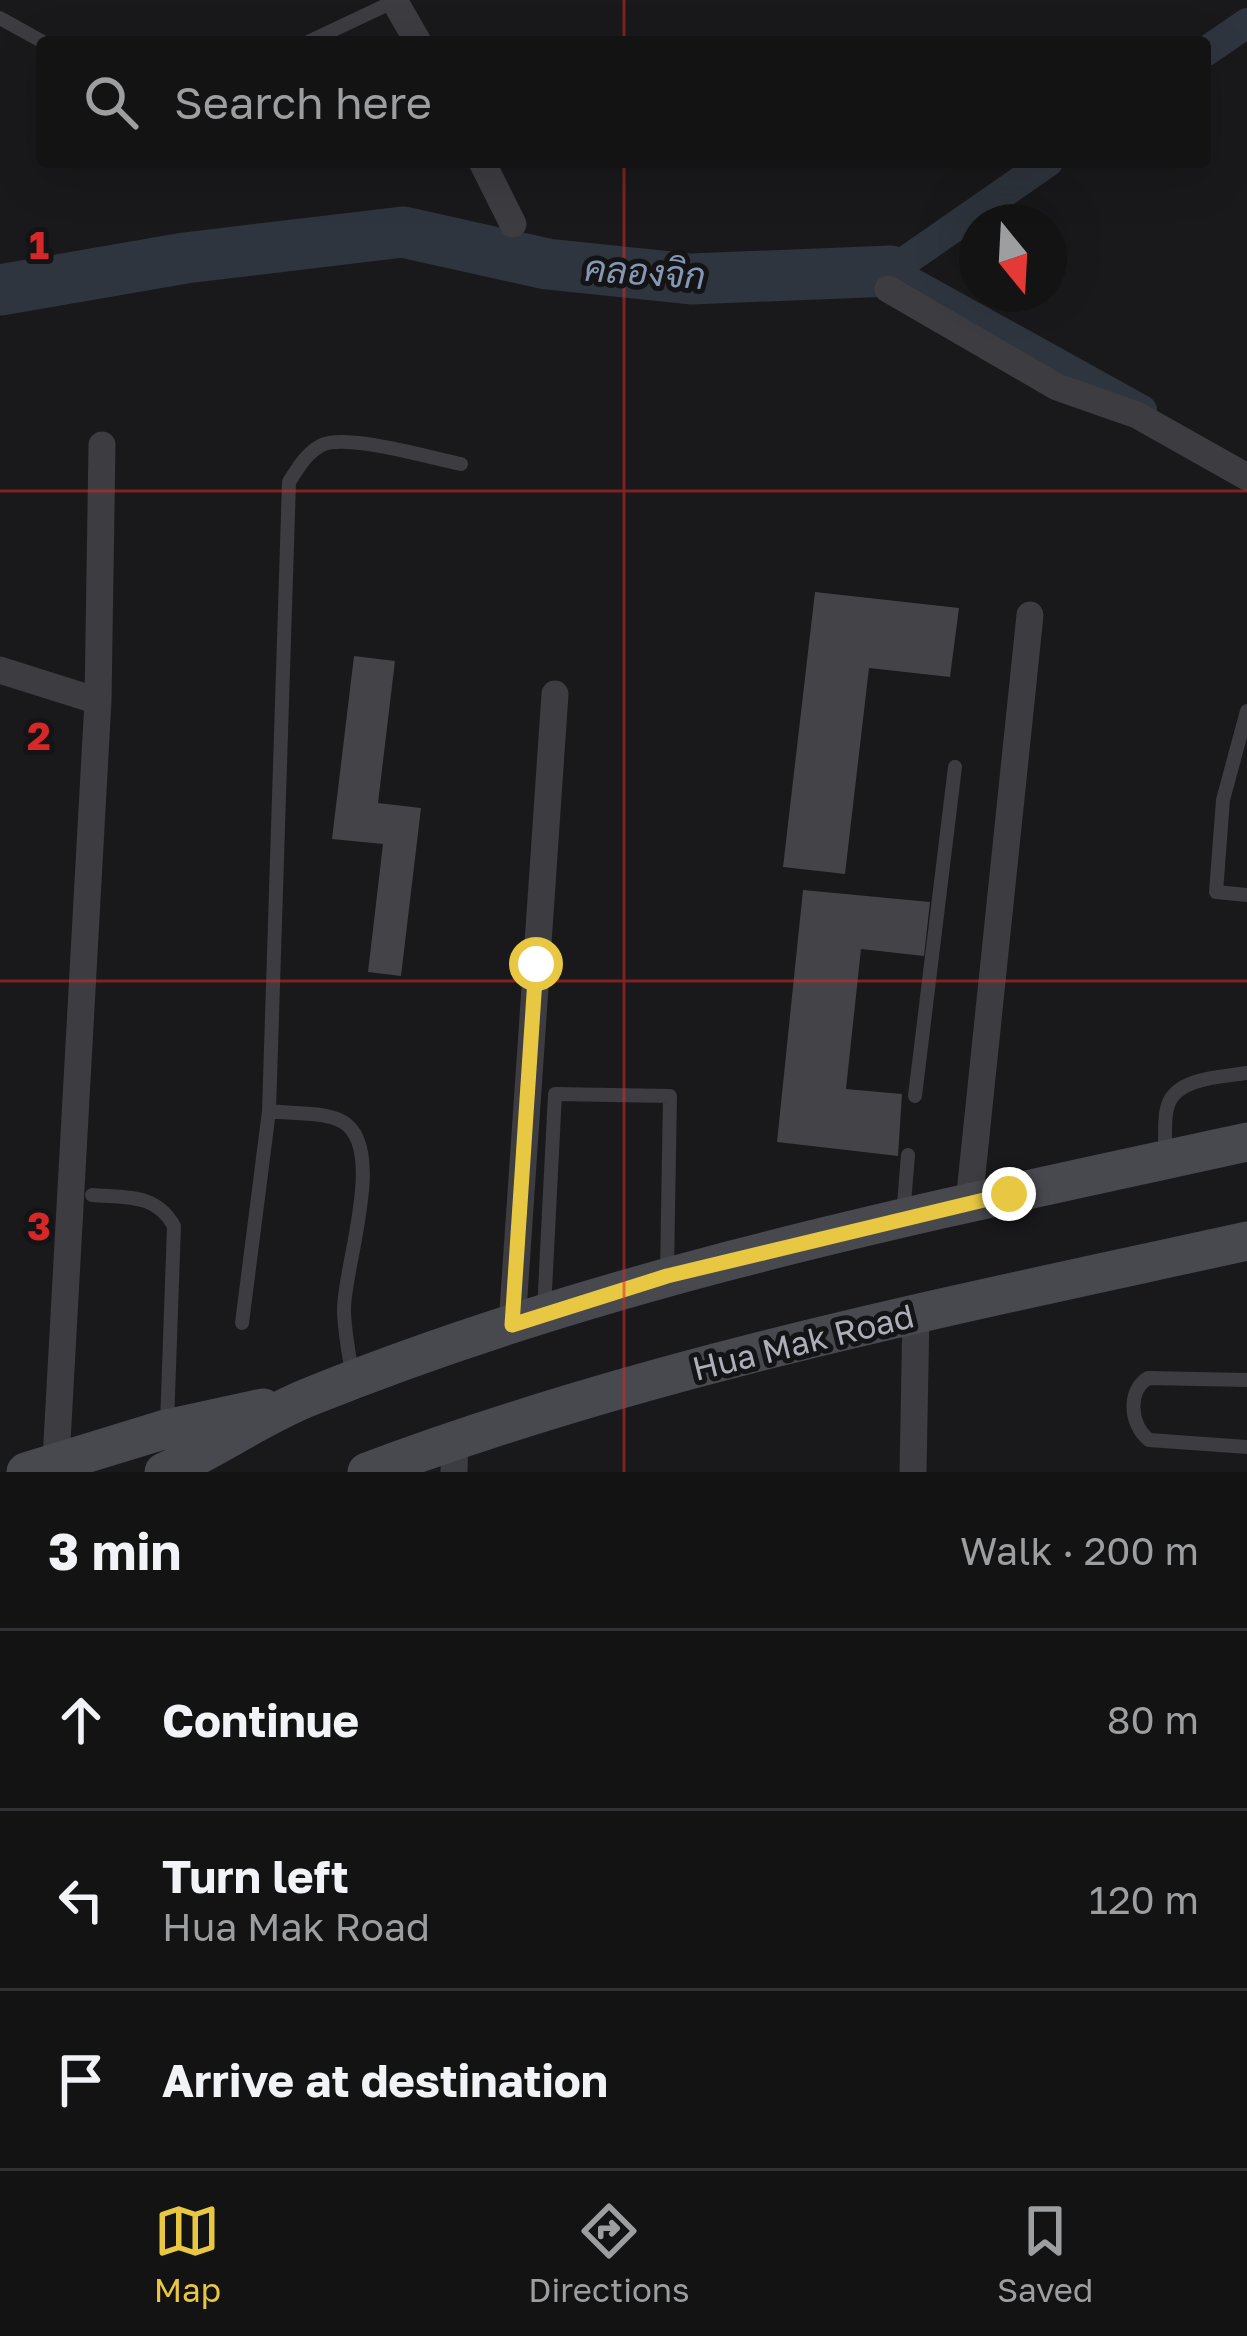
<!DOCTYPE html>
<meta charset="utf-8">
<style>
:root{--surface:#131314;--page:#202022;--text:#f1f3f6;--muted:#9d9ea0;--line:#323234;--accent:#e8c843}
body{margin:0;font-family:"Golos Text",Sarabun,sans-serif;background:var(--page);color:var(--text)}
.compass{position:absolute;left:959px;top:204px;width:108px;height:108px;border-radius:50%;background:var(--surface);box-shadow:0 12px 48px #0002;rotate:162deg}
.stop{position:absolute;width:36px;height:36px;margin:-27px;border:9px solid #e8c843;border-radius:50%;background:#fff}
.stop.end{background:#e8c843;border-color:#fff;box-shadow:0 3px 12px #0008}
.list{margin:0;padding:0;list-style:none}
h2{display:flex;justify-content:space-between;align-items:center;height:156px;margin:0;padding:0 48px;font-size:51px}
h2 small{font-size:39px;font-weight:400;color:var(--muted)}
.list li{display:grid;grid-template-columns:78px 1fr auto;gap:36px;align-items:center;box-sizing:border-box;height:180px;padding:0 48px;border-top:3px solid var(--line)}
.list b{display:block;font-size:45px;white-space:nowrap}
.list p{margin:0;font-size:39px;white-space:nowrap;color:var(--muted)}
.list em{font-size:39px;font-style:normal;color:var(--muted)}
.icon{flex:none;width:66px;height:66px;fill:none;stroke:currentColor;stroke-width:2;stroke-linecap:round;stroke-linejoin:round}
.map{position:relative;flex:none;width:1247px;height:1472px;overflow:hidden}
.search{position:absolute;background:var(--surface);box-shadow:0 12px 48px #0002;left:36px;right:36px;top:36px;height:132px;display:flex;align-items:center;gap:30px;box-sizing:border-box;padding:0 42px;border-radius:12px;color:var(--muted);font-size:45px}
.sheet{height:696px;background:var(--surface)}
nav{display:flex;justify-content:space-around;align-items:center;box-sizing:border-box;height:168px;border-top:3px solid var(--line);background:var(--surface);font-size:33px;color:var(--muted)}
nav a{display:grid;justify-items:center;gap:6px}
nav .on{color:var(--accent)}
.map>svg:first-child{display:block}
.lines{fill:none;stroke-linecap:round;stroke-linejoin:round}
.canal{stroke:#2f353e;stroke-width:30}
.river{stroke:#2f353e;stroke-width:51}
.building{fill:#434348}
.service{stroke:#3c3c41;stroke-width:14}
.minor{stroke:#3c3c41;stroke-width:27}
.secondary{stroke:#48494f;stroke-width:39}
.route{stroke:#e8c843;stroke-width:15}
.grid{fill:none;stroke:#d62828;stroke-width:3;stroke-opacity:0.55}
.labels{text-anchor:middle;stroke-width:10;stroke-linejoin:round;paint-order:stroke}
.street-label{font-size:33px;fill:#acaeb9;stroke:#141416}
.water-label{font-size:36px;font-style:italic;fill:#8597b2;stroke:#141416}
.grid-label{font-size:39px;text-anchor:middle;font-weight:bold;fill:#d62828;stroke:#141416;stroke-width:10;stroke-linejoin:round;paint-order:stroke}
</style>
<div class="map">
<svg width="1247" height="1472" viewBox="0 0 1247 1472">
<rect width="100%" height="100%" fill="#19191b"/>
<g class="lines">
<path class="canal" d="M1205,52L1247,23
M1048,162L891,271L1142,410"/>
<path class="river" d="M0,290L185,258L403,232L547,264L691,279L891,271"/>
</g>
<path class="building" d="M815,592L959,608L950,677L869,668L845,874L783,867Z
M354,656L395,661L378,803L421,808L401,976L368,972L383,844L332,839Z
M803,890L930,902L924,956L861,949L846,1089L902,1094L898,1156L777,1142Z"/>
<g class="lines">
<path class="service" d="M0,18L43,42
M308,42L395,1
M1247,711L1223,800L1216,892L1247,895
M915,1096L955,767
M1165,1154C1166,1139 1163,1118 1168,1105C1177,1077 1223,1077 1247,1073
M92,1195C126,1198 156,1193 174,1226L167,1424
M903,1216L908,1155
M544,1310L555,1094L670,1096L667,1271
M242,1323L269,1111
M352,1374C349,1353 344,1330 344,1309C344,1266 387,1148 343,1122C324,1111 291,1114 269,1111L289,482C298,468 306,454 320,446C344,432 431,458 461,464
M1247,1380L1148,1378C1127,1391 1130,1425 1149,1440L1247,1447"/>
<path class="minor" d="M394,0L418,42
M482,162L513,224
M888,289L1057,387L1137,415L1247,477
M0,670L98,701
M969,1203L1030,615
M512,1325L555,694
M56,1460L98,701L102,445
M454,1472L455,1439
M913,1472L916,1313"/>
<path class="secondary" d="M26,1472L166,1429L263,1408
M164,1472C214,1450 259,1417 309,1397C610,1275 931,1211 1247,1142
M367,1472C652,1365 951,1306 1247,1241"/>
</g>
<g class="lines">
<path class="route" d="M536,964L512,1325L667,1276L1009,1194"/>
</g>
<path class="grid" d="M624,0V42M624,162V1472M0,491H1247M0,981H1247"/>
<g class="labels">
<g class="street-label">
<text transform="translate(803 1342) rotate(-14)" y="12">Hua Mak Road</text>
</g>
<g class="water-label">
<text transform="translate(645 272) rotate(4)" y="13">คลองจิก</text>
</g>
</g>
<g class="grid-label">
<text x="39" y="259">1</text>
<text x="39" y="750">2</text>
<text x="39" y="1240">3</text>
</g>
</svg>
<svg class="compass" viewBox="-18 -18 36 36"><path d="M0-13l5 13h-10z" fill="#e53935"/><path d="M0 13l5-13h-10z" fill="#9d9ea0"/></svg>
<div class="stop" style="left:536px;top:964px"></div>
<div class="stop end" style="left:1009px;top:1194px"></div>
<div class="search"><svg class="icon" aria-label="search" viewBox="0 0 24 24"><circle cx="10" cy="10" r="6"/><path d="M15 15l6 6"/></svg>Search here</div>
</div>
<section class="sheet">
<h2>3 min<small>Walk · 200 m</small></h2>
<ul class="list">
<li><svg class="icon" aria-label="ahead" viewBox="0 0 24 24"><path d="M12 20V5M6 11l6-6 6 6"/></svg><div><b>Continue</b></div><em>80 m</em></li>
<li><svg class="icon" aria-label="left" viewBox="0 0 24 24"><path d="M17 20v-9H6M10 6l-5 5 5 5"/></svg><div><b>Turn left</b><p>Hua Mak Road</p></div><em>120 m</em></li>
<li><svg class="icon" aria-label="arrive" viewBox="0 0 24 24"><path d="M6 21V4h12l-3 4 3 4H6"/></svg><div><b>Arrive at destination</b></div></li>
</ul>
</section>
<nav>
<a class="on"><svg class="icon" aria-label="map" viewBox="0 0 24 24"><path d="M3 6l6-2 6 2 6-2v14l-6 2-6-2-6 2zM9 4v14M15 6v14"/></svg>Map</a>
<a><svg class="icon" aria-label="directions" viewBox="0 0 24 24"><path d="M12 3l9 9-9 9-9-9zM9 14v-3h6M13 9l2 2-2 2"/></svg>Directions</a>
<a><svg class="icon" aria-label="saved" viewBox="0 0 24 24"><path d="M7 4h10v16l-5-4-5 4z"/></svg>Saved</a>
</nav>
